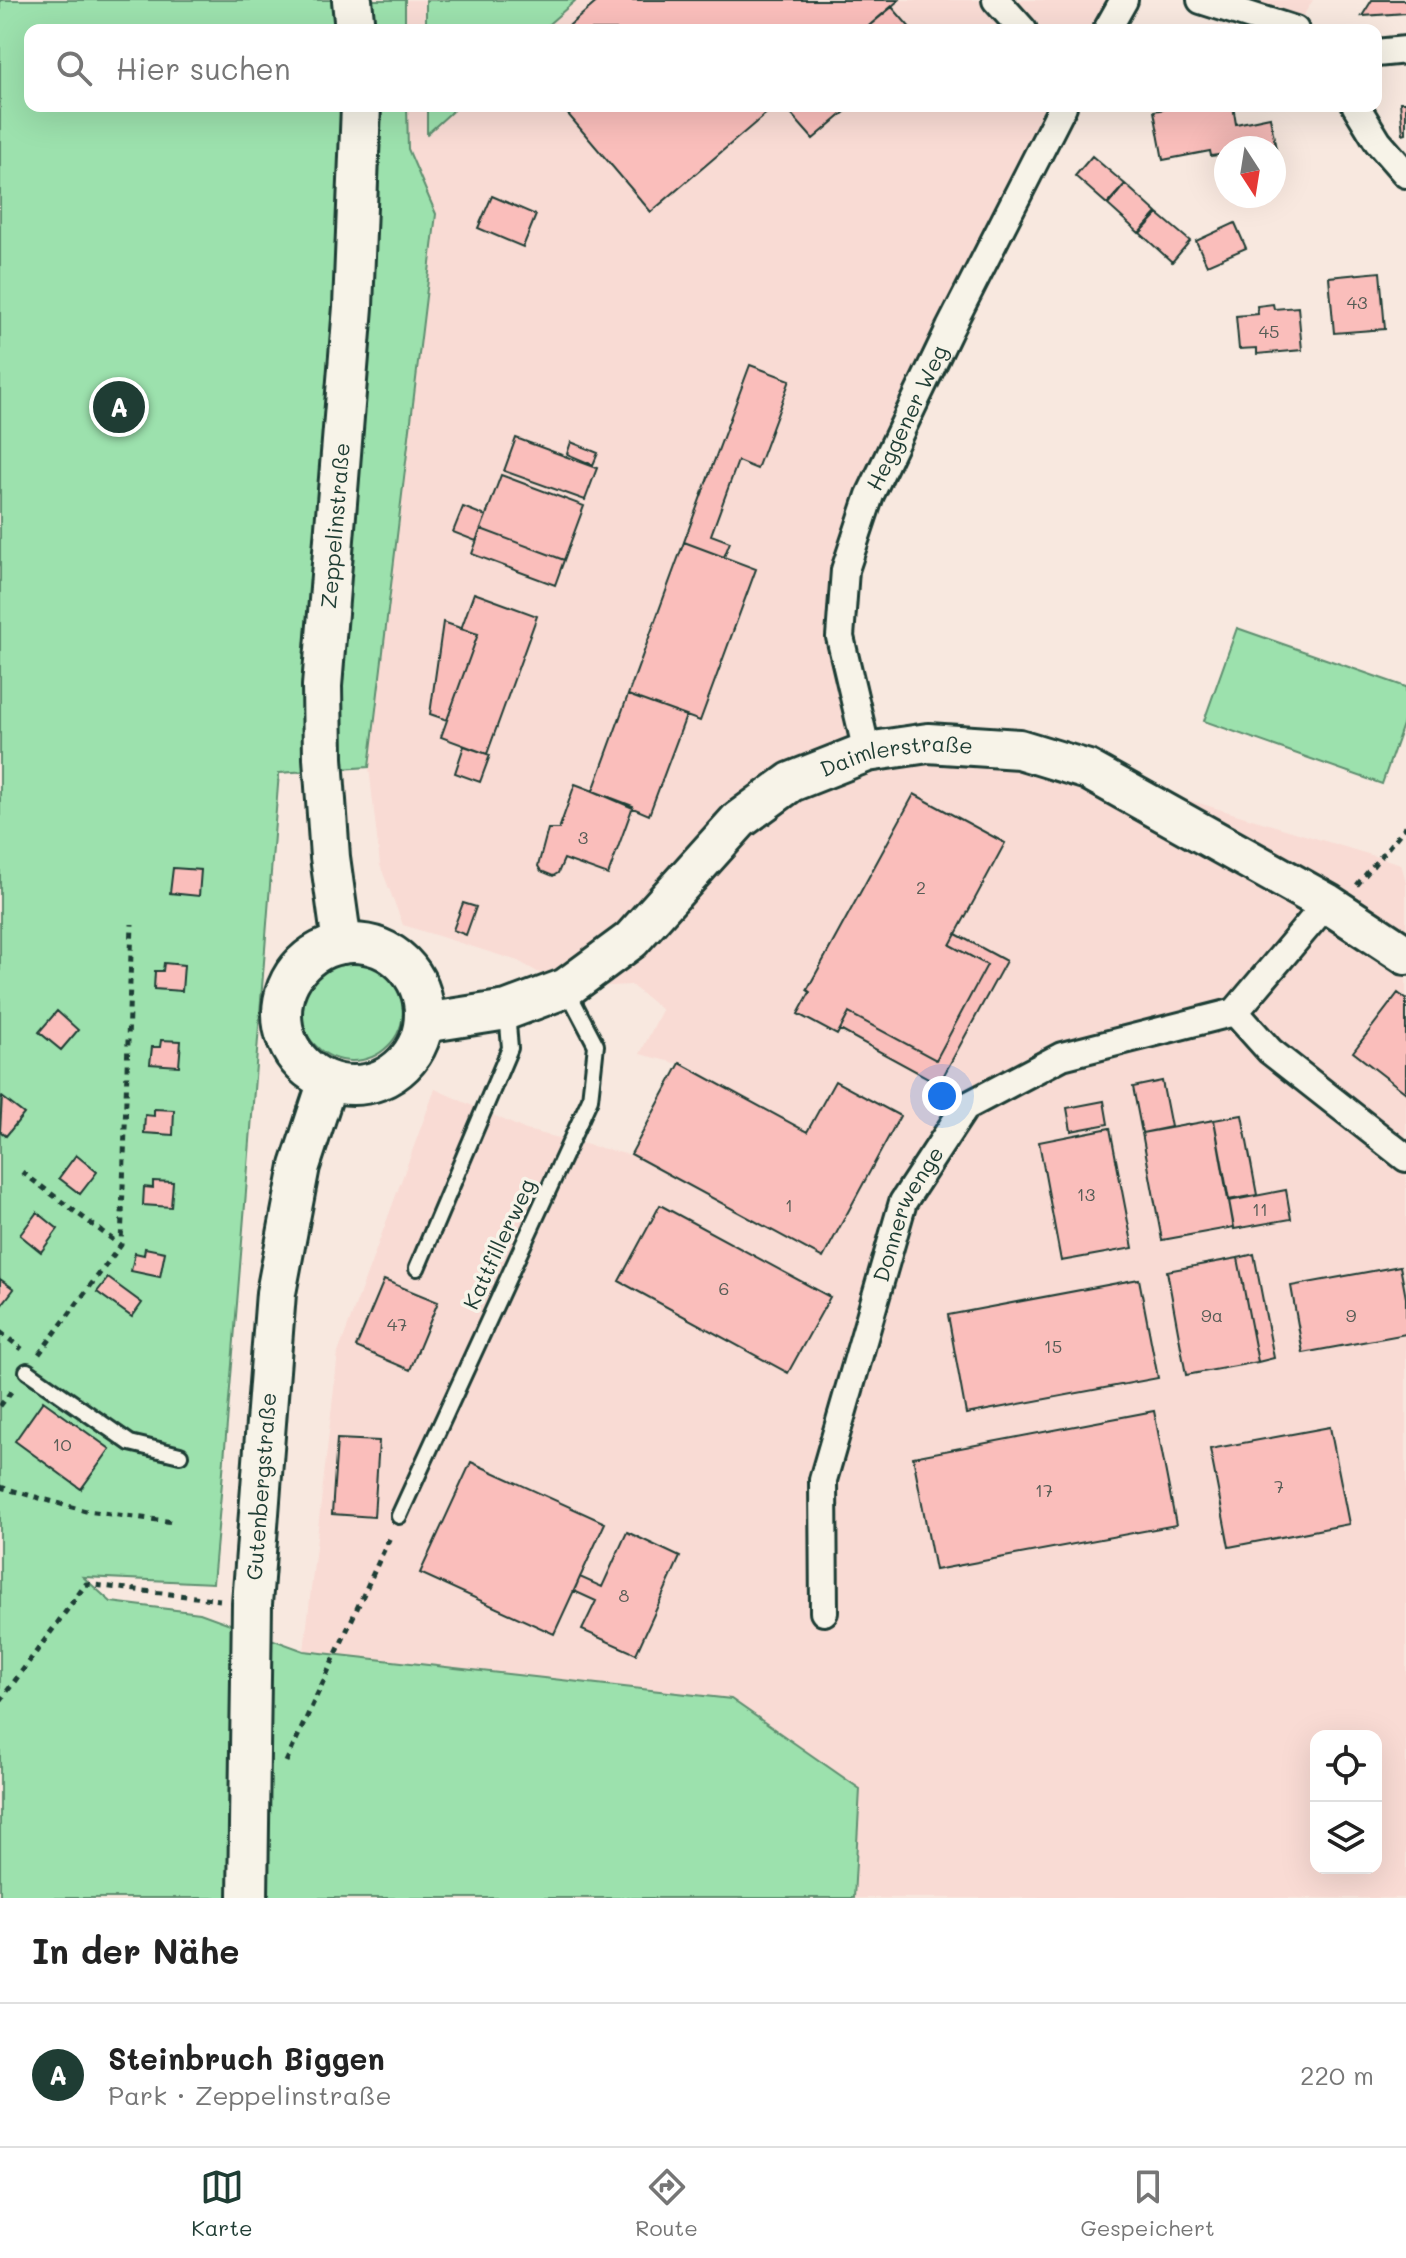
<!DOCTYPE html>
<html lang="de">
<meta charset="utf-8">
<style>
:root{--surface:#fff;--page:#f2f2f2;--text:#222;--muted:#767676;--line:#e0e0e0;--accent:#1f3d34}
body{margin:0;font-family:Mali,sans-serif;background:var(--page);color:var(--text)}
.controls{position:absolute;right:24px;bottom:24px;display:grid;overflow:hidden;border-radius:16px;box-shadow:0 8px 32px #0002}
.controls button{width:72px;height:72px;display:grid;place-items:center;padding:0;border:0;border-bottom:2px solid var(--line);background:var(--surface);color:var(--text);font:40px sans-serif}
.compass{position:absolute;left:1214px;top:136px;width:72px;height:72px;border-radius:50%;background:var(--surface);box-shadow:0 8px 32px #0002;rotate:168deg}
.you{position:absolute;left:942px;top:1096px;width:28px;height:28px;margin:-20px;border:6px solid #fff;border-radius:50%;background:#1a73e8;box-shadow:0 0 0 12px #1a73e833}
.badge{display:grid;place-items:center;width:52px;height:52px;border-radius:50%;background:var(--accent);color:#fff;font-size:26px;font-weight:700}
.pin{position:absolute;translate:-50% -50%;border:4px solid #fff;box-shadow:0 2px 8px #0006}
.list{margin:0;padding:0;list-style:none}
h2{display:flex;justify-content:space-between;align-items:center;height:104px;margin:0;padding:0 32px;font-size:34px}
h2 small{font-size:26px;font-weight:400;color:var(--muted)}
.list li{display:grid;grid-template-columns:52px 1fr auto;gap:24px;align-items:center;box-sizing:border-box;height:144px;padding:0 32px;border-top:2px solid var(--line)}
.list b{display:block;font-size:30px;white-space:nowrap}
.list p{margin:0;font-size:26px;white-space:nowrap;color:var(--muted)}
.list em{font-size:26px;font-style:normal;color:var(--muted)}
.icon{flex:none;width:44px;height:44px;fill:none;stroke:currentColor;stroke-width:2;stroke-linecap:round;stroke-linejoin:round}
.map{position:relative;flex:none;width:1406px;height:1898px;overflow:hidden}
.search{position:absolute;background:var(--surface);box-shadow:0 8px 32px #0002;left:24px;right:24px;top:24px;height:88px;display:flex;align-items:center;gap:20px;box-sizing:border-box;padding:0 28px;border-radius:16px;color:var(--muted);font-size:30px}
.sheet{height:248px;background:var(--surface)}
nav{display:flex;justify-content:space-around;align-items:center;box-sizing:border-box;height:112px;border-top:2px solid var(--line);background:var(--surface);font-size:22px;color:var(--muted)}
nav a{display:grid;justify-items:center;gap:4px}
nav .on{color:var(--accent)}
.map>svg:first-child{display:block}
.built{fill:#f9dbd4;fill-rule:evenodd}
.green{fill:#9ce1ad;stroke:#5e8f70;stroke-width:2}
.building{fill:#fabebb;stroke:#1f3d34;stroke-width:2}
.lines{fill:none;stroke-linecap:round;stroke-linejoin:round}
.service-casing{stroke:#1f3d34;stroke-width:20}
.minor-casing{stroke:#1f3d34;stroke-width:32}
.secondary-casing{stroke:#1f3d34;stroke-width:44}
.path{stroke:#1f3d34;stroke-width:5;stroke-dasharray:6 6;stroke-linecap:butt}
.service{stroke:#f7f3e8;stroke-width:14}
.minor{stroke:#f7f3e8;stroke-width:26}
.secondary{stroke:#f7f3e8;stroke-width:38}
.labels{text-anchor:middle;stroke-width:7;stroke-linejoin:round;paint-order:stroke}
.number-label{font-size:18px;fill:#565d56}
.street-label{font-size:22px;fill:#1f3d34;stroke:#f7f3e8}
</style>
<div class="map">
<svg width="1406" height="1898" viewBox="0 0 1406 1898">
<rect width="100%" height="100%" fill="#f8e8df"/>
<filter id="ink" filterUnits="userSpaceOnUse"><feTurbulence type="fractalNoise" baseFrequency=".0125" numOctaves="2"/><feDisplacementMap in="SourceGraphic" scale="16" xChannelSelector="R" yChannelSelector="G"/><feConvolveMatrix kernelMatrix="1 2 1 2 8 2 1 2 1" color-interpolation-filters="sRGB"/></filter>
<g filter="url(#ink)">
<path class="built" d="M405,0H1124L1107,30H405Z
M1201,0H1313L1295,29Z
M407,106H1063L845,570L867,752L1019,749L1401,864L1406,882V962L1403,974L1406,977V1898H854L860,1789L304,1651L338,1353L435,1089L526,1130L630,1155L679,1064L640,1054L662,1010L631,985L566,988L518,961L403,925L380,865L369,767L436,214L408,149ZM1316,1736H1376V1868H1316Z"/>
<path class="green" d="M0,0H405V30H30V106H407L408,149L436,214L369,767L279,773C257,1043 238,1314 213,1583L83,1577L111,1602L200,1613L304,1651L731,1699L860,1789L854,1898H0Z
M426,0H576L542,30H426Z
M427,106H458L427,134Z
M1237,628L1406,687V716L1382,784L1204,721Z
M301 1010a51 51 0 1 1 102 0a51 51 0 1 1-102 0Z"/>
<path class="building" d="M599,0H899L864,30H564Z
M1372,0H1406V13L1362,16Z
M892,7L912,30H864Z
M1400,102H1406V133L1403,134Z
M561,106H775L651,212Z
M784,106H852L813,139Z
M1181,106H1233L1236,124L1270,117L1279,165L1274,166V148H1226V154L1211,156L1210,151L1163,160L1154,111Z
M1092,156L1125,184L1107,204L1075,176Z
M1125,184L1157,213L1139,233L1108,205Z
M492,196L536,215L523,247L478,228Z
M1158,214L1190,241L1172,262L1140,233Z
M1235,223L1246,248L1207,265L1196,241Z
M1380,272L1385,329L1334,333L1329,277Z
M1273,304L1274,309L1298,307L1302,350L1257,354V348L1239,349L1236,316L1258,314L1257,306Z
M750,365L790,380L757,469L738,461L711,535L730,542L724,557L684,542Z
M516,438L597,468L585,500L504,471Z
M571,442L598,453L593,465L567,454Z
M501,475L584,506L564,560L481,529Z
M463,507L486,516L476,541L453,532Z
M481,529L564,560L555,585L472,554Z
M684,542L756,569L700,721L628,695Z
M474,593L537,616L487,754L441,737L478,634L461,629Z
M443,622L478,634L447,720L430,714Z
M628,695L686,716L649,815L593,791Z
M464,746L490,755L480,782L455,773Z
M575,784L633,806L608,875L564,859L558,873L553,876L541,871L538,866L548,829H559Z
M914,794L1005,843L950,945L987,965L936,1060L849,1013L837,1035L798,1014L810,992L807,990Z
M173,868L201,870L199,896L170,893Z
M463,903L476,907L466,935L453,930Z
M956,934L1006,961L939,1084L840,1030L849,1013L936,1060L987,965L950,945Z
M164,963L184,965L182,991L154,989L155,971H163Z
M1398,993L1406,999V1093L1353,1052Z
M57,1011L78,1030L61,1050L39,1032Z
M161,1040L181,1041L179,1066L150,1064L152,1047H160Z
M680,1063L807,1132L835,1081L900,1116L823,1258L631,1154Z
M1162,1081L1171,1127L1142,1133L1133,1087Z
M2,1097L24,1114L6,1136L0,1131Z
M1104,1101L1108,1124L1071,1131L1067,1108Z
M154,1109L174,1110L173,1135L144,1133L145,1115L154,1116Z
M1242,1115L1257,1195L1228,1200L1214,1120Z
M1214,1120L1234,1227L1162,1240L1142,1133Z
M1110,1128L1133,1248L1061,1261L1039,1142Z
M76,1155L97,1172L80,1194L59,1178Z
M153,1181L173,1182L171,1207L143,1205L144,1187L153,1188Z
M1286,1190L1291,1219L1234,1229L1229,1201Z
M660,1205L830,1297L788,1373L619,1281Z
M37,1212L58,1229L41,1252L20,1235Z
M145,1248L165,1252L160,1277L131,1271L135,1253L144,1255Z
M1254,1254L1274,1358L1258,1362L1238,1258Z
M1238,1258L1258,1362L1186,1375L1167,1271Z
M1400,1266L1406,1298V1334L1303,1353L1291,1286Z
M108,1278L142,1303L132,1317L97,1292Z
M0,1279L14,1289L0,1307Z
M1139,1279L1158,1378L966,1414L948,1315Z
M384,1280L438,1302L410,1370L356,1347Z
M43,1401L110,1449L81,1489L15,1441Z
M1154,1411L1176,1525L935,1570L913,1457Z
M1330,1427L1349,1524L1229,1547L1210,1449Z
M337,1439L379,1441L374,1517L332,1514Z
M471,1462L605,1523L554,1634L420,1573Z
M627,1532L680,1557L636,1654L582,1630L596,1601L574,1591L580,1577L602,1587Z"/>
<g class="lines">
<defs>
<path id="service" d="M417,1268L510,1048L507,1012
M27,1371L130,1443L180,1455
M399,1516L590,1099L596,1045L566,988"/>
<g id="minor">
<path d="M996,0L1023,30"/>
<path d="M1201,0L1295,30"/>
<path d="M1107,30L1124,0"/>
<path d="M1376,53L1406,50"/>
<path d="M1356,106L1378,142L1406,174"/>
<path id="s1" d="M867,752L840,637L845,570L870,495L950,328L1063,106"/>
<path d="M1235,1012L1270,1051L1406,1158"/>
<path id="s2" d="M824,1612L823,1480L903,1202L965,1107L1062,1056L1235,1012L1327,903"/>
</g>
<g id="secondary">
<path d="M352,0L355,30"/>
<circle cx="353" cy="1014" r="71"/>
<path id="s3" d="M342,944L330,857L323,758L322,686L353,307L361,106"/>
<path id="s4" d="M424,1023L507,1010L566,988L631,940L739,820L791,782L867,752L928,743L1019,749L1088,770L1327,903L1406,955"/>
<path id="s5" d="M248,1898L252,1604L276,1293L300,1166L328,1081"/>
</g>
</defs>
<use href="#service" class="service-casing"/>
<use href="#minor" class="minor-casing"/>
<use href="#secondary" class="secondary-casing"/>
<path class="path" d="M1357,885L1406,826
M22,1172L120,1245
M0,1332L22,1349
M39,1354L121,1245L132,924
M0,1406L14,1388
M0,1487L86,1511L174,1522
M0,1701L86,1584L220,1600
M286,1762L391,1535"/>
<use href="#service" class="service"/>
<use href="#minor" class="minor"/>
<use href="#secondary" class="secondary"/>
</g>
</g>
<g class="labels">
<g class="number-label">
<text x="1357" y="309">43</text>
<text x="1269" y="338">45</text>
<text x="583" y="844">3</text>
<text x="921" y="894">2</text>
<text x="1086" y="1201">13</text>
<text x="789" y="1212">1</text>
<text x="1260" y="1216">11</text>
<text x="724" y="1295">6</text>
<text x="1212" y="1322">9a</text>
<text x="1351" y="1322">9</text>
<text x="397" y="1331">47</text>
<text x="1053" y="1353">15</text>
<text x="62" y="1451">10</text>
<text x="1279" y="1493">7</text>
<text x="1044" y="1497">17</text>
<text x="624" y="1602">8</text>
</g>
<g class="street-label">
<text dy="8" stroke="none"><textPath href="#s1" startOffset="350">Heggener Weg</textPath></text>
<text dy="8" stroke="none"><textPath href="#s3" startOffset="420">Zeppelinstraße</textPath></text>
<text dy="8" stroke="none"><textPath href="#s4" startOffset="564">Daimlerstraße</textPath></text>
<text dy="8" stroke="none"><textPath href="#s2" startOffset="412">Donnerwenge</textPath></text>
<text transform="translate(499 1244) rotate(-65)" y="8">Kattfillerweg</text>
<text dy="8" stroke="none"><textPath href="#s5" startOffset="412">Gutenbergstraße</textPath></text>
</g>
</g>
</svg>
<div class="controls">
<button><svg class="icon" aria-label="locate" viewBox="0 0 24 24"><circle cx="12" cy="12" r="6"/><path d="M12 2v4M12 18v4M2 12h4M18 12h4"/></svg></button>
<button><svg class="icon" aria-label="layers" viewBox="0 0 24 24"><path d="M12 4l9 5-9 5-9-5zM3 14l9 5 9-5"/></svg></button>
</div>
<svg class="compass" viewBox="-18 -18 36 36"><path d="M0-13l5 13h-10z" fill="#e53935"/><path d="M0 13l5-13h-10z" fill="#767676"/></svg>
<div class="you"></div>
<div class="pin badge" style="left:119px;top:407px">A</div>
<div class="search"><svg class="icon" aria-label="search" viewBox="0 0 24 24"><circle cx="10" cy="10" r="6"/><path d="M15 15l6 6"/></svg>Hier suchen</div>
</div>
<section class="sheet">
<h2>In der Nähe<small></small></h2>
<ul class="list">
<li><span class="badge">A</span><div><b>Steinbruch Biggen</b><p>Park · Zeppelinstraße</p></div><em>220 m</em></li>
</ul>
</section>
<nav>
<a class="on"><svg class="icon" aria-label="map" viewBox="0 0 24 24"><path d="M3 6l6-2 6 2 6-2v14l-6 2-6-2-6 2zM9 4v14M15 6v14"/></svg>Karte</a>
<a><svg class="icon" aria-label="directions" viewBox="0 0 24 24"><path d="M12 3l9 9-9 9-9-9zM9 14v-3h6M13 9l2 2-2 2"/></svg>Route</a>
<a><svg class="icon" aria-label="saved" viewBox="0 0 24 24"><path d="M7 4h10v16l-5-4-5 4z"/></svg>Gespeichert</a>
</nav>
